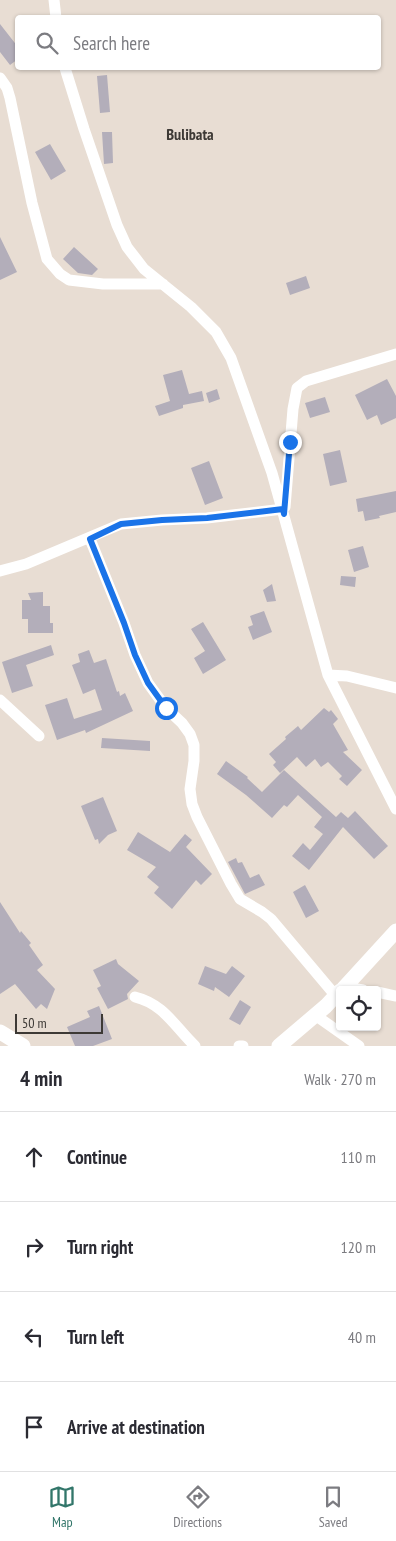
<!DOCTYPE html>
<meta charset="utf-8">
<style>
:root{--surface:#fff;--page:#f2f2f3;--text:#2b2b33;--muted:#7c7c81;--line:#e1e1e2;--accent:#32766a}
body{margin:0;font-family:"PT Sans Narrow",sans-serif;background:var(--page);color:var(--text)}
.controls{position:absolute;right:15px;bottom:15px;display:grid;overflow:hidden;border-radius:5px;box-shadow:0 1px 4px #0004}
.controls button{width:45px;height:45px;display:grid;place-items:center;padding:0;border:0;border-bottom:1px solid var(--line);background:var(--surface);color:var(--text);font:25px sans-serif}
.scale{position:absolute;left:15px;bottom:12px;width:88px;box-sizing:border-box;padding-left:5px;border:2px solid #3d3935;border-top:0;font-size:14px;line-height:18px;white-space:nowrap;color:#3d3935;-webkit-text-stroke:4px #e8ddd3;paint-order:stroke}
.stop{position:absolute;width:15px;height:15px;margin:-11px;border:4px solid #1a73e8;border-radius:50%;background:#fff}
.stop.end{background:#1a73e8;border-color:#fff;box-shadow:0 1px 5px #0008}
.list{margin:0;padding:0;list-style:none}
h2{display:flex;justify-content:space-between;align-items:center;height:65px;margin:0;padding:0 20px;font-size:21px}
h2 small{font-size:16px;font-weight:400;color:var(--muted)}
.list li{display:grid;grid-template-columns:32px 1fr auto;gap:15px;align-items:center;box-sizing:border-box;height:90px;padding:0 20px;border-top:1px solid var(--line)}
.list b{display:block;font-size:19px;white-space:nowrap}
.list em{font-size:16px;font-style:normal;color:var(--muted)}
.icon{flex:none;width:28px;height:28px;fill:none;stroke:currentColor;stroke-width:2;stroke-linecap:round;stroke-linejoin:round}
.map{position:relative;flex:none;width:396px;height:1046px;overflow:hidden}
.search{position:absolute;background:var(--surface);box-shadow:0 1px 4px #0004;left:15px;right:15px;top:15px;height:55px;display:flex;align-items:center;gap:12px;box-sizing:border-box;padding:0 18px;border-radius:5px;color:var(--muted);font-size:19px}
.sheet{height:425px;background:var(--surface)}
nav{display:flex;justify-content:space-around;align-items:center;box-sizing:border-box;height:70px;border-top:1px solid var(--line);background:var(--surface);font-size:14px;color:var(--muted)}
nav a{display:grid;justify-items:center;gap:2px}
nav .on{color:var(--accent)}
.map>svg:first-child{display:block}
.building{fill:#b3aeba}
.lines{fill:none;stroke-linecap:round;stroke-linejoin:round}
.street{stroke:#fff;stroke-width:11}
.secondary{stroke:#fff;stroke-width:15}
.route{stroke:#1a73e8;stroke-width:6}
.labels{text-anchor:middle;stroke-width:4;stroke-linejoin:round;paint-order:stroke}
.quarter-label{font-size:16px;font-weight:bold;fill:#3d3935;stroke:#e8ddd3}
</style>
<div class="map">
<svg width="396" height="1046" viewBox="0 0 396 1046">
<rect width="100%" height="100%" fill="#e8ddd3"/>
<path class="building" d="M0,24L18,47V59L10,65L0,52Z
M107,75L110,112L100,113L97,76Z
M102,132H112L113,163L104,164Z
M50,144L66,171L51,180L35,152Z
M0,237L17,272L0,280Z
M74,247L98,269L92,275L78,273L63,259Z
M306,276L310,288L290,295L286,283Z
M182,370L189,394L202,391L204,401L183,405V408L159,416L155,406L170,401L163,375Z
M387,379L396,396V418L381,425L377,415L367,420L355,395Z
M217,389L220,399L209,403L206,393Z
M325,397L330,412L310,418L305,403Z
M340,450L347,482L330,486L323,454Z
M209,461L223,498L205,505L191,468Z
M396,491V512L379,516L380,518L365,521L363,511L358,512L356,499Z
M363,546L369,567L354,572L348,550Z
M341,576L356,577L355,587L340,585Z
M272,584L276,601L267,602L263,590Z
M43,592V606H50V623H53V633H28V619H22V600H31L28,593Z
M264,611L272,632L253,640L248,627L253,625L250,616Z
M203,622L226,660L203,674L194,658L205,651L191,629Z
M51,645L54,655L26,665L33,686L12,693L2,662Z
M89,650L94,663L106,659L117,692L119,691L120,696L125,693L133,711L86,733L85,730L57,740L45,705L67,698L74,719L102,710L95,689L83,694L72,665L80,662L78,654Z
M324,708L329,712L331,710L338,719L333,724L348,750L343,752L362,770L347,786L339,779L342,776L328,762L321,767L315,759L306,767L297,757L280,773L273,765L276,762L269,754L286,739L285,737L298,726L301,730Z
M102,738L150,741V751L101,748Z
M226,761L248,777L247,778L262,792L284,770L336,817L341,812L348,818L355,811L388,846L374,859L343,827L309,870L292,856L303,843L310,850L323,834L314,827L322,817L298,795L287,807L284,805L272,818L246,795L217,774Z
M103,797L117,831L108,835L99,844L98,839L95,840L81,806Z
M138,832L170,852L185,834L192,840L186,847L212,874L201,885L196,880L172,909L154,893L159,887L147,877L156,867L127,850Z
M236,858L238,863L242,862L250,878L259,874L265,885L245,894L228,862Z
M305,885L319,911L306,918L293,892Z
M0,902L20,933L21,931L31,943L29,945L43,965L37,970L55,989L47,1009L41,1004L36,1009L15,984L0,994Z
M116,959L118,964L139,981L127,994L128,999L108,1009L97,988L101,986L93,970Z
M205,966L226,974L232,966L245,976L229,997L215,987L214,991L198,984Z
M240,1000L251,1007L240,1025L229,1019Z
M99,1006L112,1039L93,1046H75L67,1027L90,1017L87,1011Z"/>
<g class="lines">
<path class="street" d="M54,0L56,18
M65,68L84,129L117,225L127,247L144,269L191,307L216,332L231,358L272,473L328,675L396,809
M0,78L7,88L10,98L32,203L47,259L60,274L69,280L103,284H163
M285,507L293,409L297,388L306,381L396,354
M90,539L124,623L135,655L148,683L166,708L182,723L190,734L194,745V761L190,789L192,804L197,817L231,884L240,899L262,912L271,919L335,995
M0,571L26,564L121,524L162,520L207,518L283,509
M328,675L347,676L396,688
M0,700L39,736
M345,987L363,990
M377,992L396,996
M135,997C164,1004 175,1027 195,1046
M315,1015L359,1046
M239,1046H243"/>
<path class="secondary" d="M342,990L396,931
M0,1032L23,1046
M279,1046L326,1006L340,991"/>
</g>
<g class="lines">
<path class="route" d="M166,708L148,683L135,655L124,623L90,539L121,524L162,520L207,518L283,509L284,514L290,442"/>
</g>
<g class="labels">
<g class="quarter-label">
<text x="190" y="140">Bulibata</text>
</g>
</g>
</svg>
<div class="controls">
<button><svg class="icon" aria-label="locate" viewBox="0 0 24 24"><circle cx="12" cy="12" r="6"/><path d="M12 2v4M12 18v4M2 12h4M18 12h4"/></svg></button>
</div>
<div class="scale">50 m</div>
<div class="stop" style="left:166px;top:708px"></div>
<div class="stop end" style="left:290px;top:442px"></div>
<div class="search"><svg class="icon" aria-label="search" viewBox="0 0 24 24"><circle cx="10" cy="10" r="6"/><path d="M15 15l6 6"/></svg>Search here</div>
</div>
<section class="sheet">
<h2>4 min<small>Walk · 270 m</small></h2>
<ul class="list">
<li><svg class="icon" aria-label="ahead" viewBox="0 0 24 24"><path d="M12 20V5M6 11l6-6 6 6"/></svg><div><b>Continue</b></div><em>110 m</em></li>
<li><svg class="icon" aria-label="right" viewBox="0 0 24 24"><path d="M7 20v-9h11M14 6l5 5-5 5"/></svg><div><b>Turn right</b></div><em>120 m</em></li>
<li><svg class="icon" aria-label="left" viewBox="0 0 24 24"><path d="M17 20v-9H6M10 6l-5 5 5 5"/></svg><div><b>Turn left</b></div><em>40 m</em></li>
<li><svg class="icon" aria-label="arrive" viewBox="0 0 24 24"><path d="M6 21V4h12l-3 4 3 4H6"/></svg><div><b>Arrive at destination</b></div></li>
</ul>
</section>
<nav>
<a class="on"><svg class="icon" aria-label="map" viewBox="0 0 24 24"><path d="M3 6l6-2 6 2 6-2v14l-6 2-6-2-6 2zM9 4v14M15 6v14"/></svg>Map</a>
<a><svg class="icon" aria-label="directions" viewBox="0 0 24 24"><path d="M12 3l9 9-9 9-9-9zM9 14v-3h6M13 9l2 2-2 2"/></svg>Directions</a>
<a><svg class="icon" aria-label="saved" viewBox="0 0 24 24"><path d="M7 4h10v16l-5-4-5 4z"/></svg>Saved</a>
</nav>
